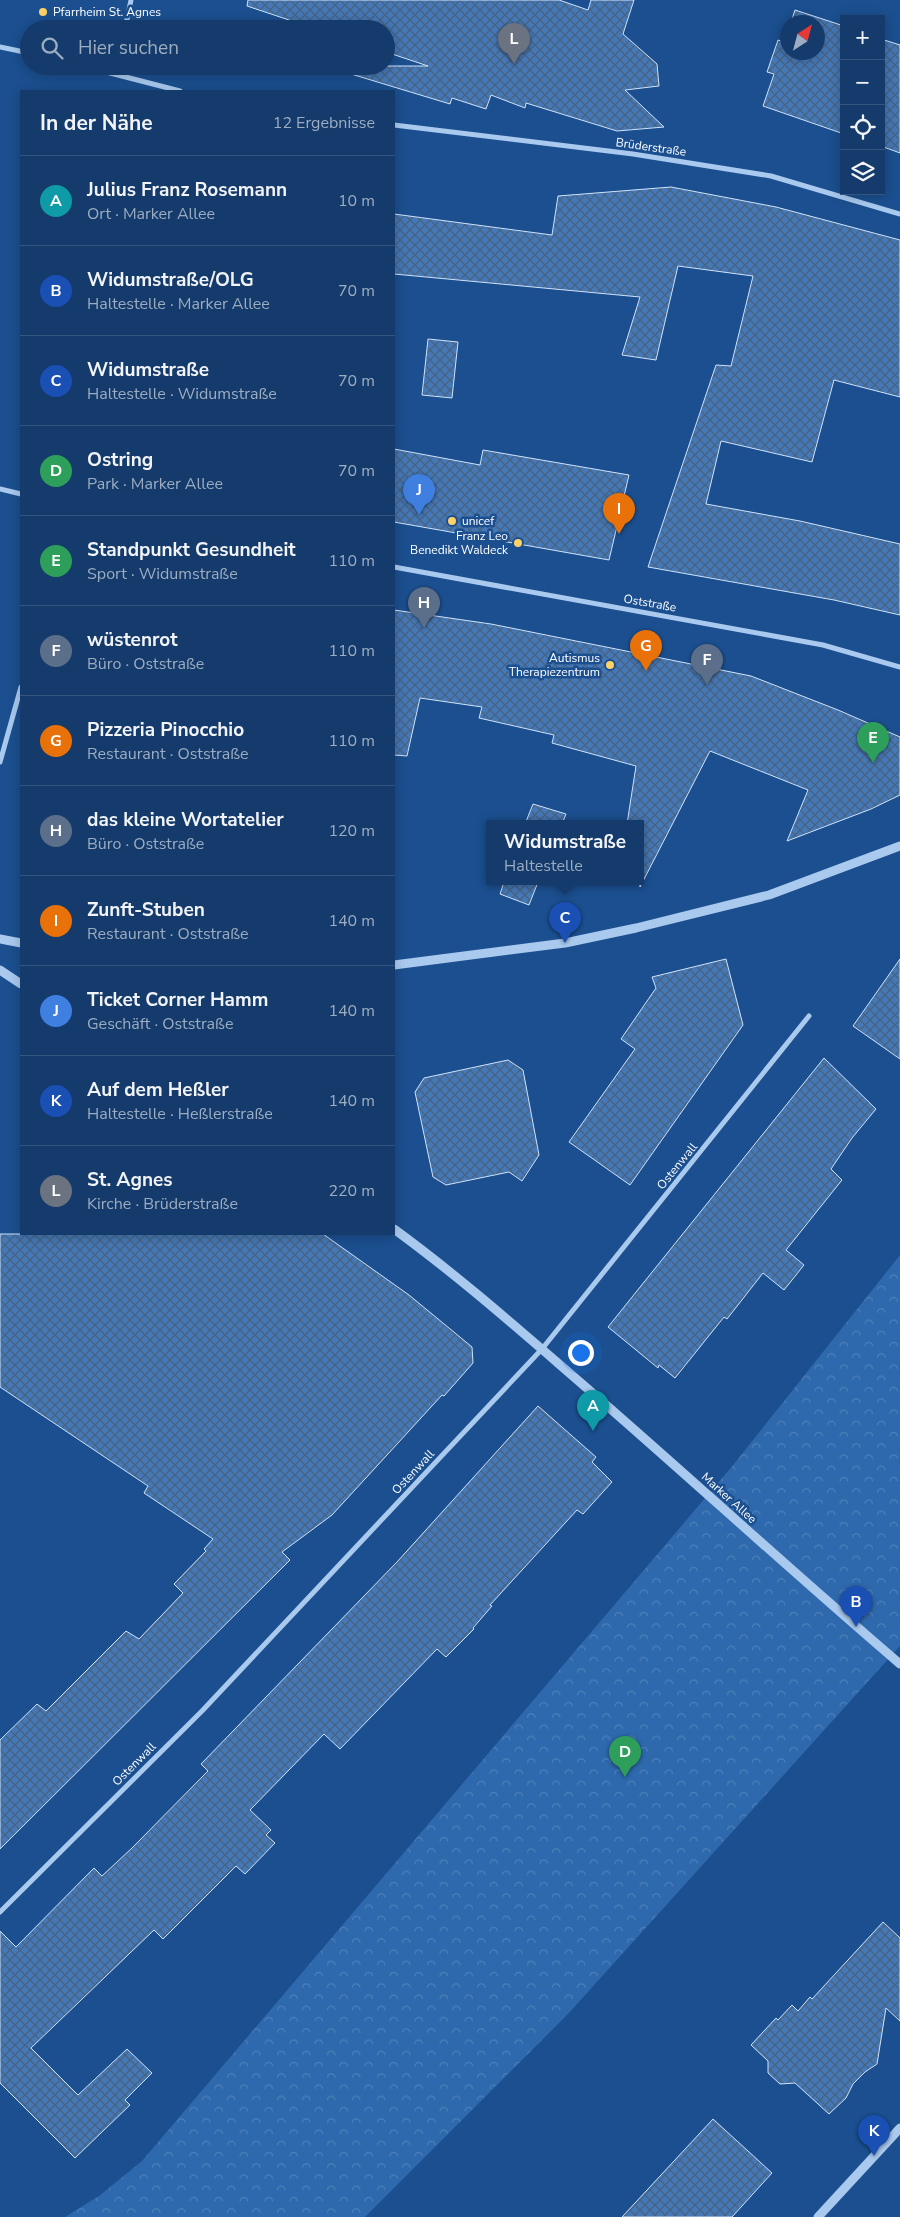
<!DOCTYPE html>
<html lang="de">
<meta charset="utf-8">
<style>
:root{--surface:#143b6b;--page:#214673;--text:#f1f3f6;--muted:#9dadc1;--line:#33557e;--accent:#ffd166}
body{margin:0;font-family:"Nunito Sans",sans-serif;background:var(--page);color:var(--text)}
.controls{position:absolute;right:15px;top:15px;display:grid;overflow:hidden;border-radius:0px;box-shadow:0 2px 12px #0003}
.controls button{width:45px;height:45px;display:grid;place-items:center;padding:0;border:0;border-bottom:1px solid var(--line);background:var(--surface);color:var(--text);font:25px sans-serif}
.compass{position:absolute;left:780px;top:15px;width:45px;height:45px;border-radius:50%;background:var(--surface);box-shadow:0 2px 12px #0003;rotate:36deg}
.you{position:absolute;left:580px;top:1352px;width:18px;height:18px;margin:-12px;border:4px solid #fff;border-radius:50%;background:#1a73e8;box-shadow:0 0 0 8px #1a73e833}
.badge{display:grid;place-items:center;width:32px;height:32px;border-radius:50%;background:var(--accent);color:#fff;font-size:16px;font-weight:700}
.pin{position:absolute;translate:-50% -41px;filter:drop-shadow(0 1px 2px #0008)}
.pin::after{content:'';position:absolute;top:26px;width:18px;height:15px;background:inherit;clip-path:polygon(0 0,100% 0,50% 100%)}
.popup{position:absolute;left:486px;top:820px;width:158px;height:65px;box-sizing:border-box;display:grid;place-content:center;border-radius:0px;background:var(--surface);filter:drop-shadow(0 1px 4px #0005);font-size:16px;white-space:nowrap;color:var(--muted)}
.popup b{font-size:19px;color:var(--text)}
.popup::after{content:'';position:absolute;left:50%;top:100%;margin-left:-10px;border:10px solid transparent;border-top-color:var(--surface)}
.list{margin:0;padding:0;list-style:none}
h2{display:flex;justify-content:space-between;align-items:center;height:65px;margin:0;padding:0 20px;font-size:21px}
h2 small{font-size:16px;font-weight:400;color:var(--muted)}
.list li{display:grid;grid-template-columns:32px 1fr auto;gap:15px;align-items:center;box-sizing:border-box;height:90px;padding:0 20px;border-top:1px solid var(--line)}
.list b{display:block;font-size:19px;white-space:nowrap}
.list p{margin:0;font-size:16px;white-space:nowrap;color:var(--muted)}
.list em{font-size:16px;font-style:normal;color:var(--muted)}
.icon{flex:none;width:28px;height:28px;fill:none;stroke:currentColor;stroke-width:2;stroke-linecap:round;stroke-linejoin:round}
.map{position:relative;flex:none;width:900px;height:2217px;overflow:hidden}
.search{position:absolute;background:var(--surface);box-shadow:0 2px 12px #0003;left:20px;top:20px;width:375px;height:55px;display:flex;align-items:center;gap:12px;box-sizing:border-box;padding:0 18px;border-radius:28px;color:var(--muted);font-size:19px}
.panel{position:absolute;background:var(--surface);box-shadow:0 2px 12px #0003;left:20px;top:90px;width:375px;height:1145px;border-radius:0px}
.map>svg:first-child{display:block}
.forest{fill:url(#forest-crowns)}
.building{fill:url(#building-cross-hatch);stroke:#cfe3fa}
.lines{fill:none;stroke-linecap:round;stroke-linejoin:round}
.minor{stroke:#a9c9ee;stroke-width:5}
.tertiary{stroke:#a9c9ee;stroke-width:9}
.poi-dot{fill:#ffd166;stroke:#1b4f8f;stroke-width:2}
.labels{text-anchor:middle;stroke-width:5;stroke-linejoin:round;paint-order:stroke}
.poi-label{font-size:12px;fill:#fff;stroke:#1b4f8f;text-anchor:start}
.street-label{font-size:12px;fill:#fff;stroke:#1b4f8f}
</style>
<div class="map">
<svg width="900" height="2217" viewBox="0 0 900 2217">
<defs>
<pattern id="forest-crowns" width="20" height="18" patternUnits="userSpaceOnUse" patternTransform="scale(1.25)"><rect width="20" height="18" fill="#2e69ad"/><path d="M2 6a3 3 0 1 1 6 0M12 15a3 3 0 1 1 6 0" fill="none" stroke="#4d80b9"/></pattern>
<pattern id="building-cross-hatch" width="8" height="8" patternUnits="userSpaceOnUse" patternTransform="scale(1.25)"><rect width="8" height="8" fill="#4478b7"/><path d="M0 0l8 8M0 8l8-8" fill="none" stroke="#486282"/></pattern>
</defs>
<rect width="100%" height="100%" fill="#1b4f8f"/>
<path class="forest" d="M900,1255V1646L568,2014L365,2217H65L99,2196L142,2161L734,1464Z"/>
<path class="building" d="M248,0H559L588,10L591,0H634L623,34L657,64L659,86L625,90L664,127L617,131L526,103L525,108L491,95L486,109L452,98L450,104L351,74L352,66H428L386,52V29H316L247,6Z
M795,10L844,26V134L763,106L774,74L767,72L778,40L784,42L788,32V52H818V22H791Z
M881,39L900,45V153L881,146Z
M671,187L776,207L900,240V397L834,380L812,462L721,441L706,504L800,521L900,544V615L834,600L648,567L716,365L731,366L753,276L678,266L656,360L622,355L640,297L394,274V214L552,235L558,196Z
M428,339L458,342L452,398L422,395Z
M394,449L480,465L483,450L629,475L609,560L394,522Z
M394,610L491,624L751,676L838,710L900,737V795L871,809L787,841L808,790L710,751L640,887V824H627L636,766L552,743L554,735L479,718L482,707L420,698L407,756L394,755Z
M533,804L566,814L562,824H525Z
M504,882H538L529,905L500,894Z
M726,959L743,1025L630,1185L569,1142L635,1049L621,1039L656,988L652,977Z
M900,959V1059L853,1026Z
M824,1058L876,1109L852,1138L831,1169L842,1180L786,1250L804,1265L784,1290L763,1273L727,1319L724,1317L675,1378L659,1365L658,1368L608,1327Z
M508,1060L523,1070L539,1155L522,1181L509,1172L446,1185L433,1177L415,1092L424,1078Z
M0,1234H323L409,1295L472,1347L473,1363L444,1396L442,1395L332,1515L282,1552L290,1560L0,1849V1740L37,1704L46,1711L126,1631L139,1639L183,1593L174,1584L206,1551L204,1549L213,1539L144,1493L148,1486L0,1387Z
M538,1406L596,1457L592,1462L612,1482L583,1514L577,1510L490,1605L492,1606L473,1628L474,1629L446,1657L437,1649L340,1749L324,1734L250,1810L271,1830L266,1835L275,1843L245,1874L236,1866L163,1939L154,1930L31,2048L78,2095L127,2049L152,2073L125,2100L130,2105L75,2158L0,2083V1931L16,1947L94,1868L102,1876L132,1848L208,1771L201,1764L397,1562Z
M883,1922L900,1938V2021L886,2008L877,2064L865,2072L853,2084L846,2098L829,2114L795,2083L780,2084L768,2073V2061L751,2045L776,2018L778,2020L792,2005L798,2011L810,1997L812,1999Z
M713,2119L772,2173L732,2217H622Z"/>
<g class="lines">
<path class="minor" d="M125,29L131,0
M0,47L29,53
M83,66L180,91
M115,74L117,66
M394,125L633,154L771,176L900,214
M0,489L21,494
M394,567L823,645L900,667
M0,762L21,687
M0,1912L202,1711L542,1349L809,1016"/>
<path class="tertiary" d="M0,939L21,943
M394,965L565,943L636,928L769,895L900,846
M0,970L21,984
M394,1229C457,1275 515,1326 574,1377C684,1472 790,1570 900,1664
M818,2217L900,2128"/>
</g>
<g class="poi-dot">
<circle cx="43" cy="12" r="5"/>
<circle cx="452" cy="521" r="5"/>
<circle cx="518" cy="543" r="5"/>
<circle cx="610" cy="665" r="5"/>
</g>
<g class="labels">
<g class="poi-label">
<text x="53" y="16">Pfarrheim St. Agnes</text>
<text x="462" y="525">unicef</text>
<text x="508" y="540" text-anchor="end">Franz Leo<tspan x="508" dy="14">Benedikt Waldeck</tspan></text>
<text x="600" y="662" text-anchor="end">Autismus<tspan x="600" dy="14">Therapiezentrum</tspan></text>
</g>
<g class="street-label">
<text transform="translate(651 147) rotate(8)" y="4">Brüderstraße</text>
<text transform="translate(650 603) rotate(10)" y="4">Oststraße</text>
<text transform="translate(677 1166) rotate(-51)" y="4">Ostenwall</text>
<text transform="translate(413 1472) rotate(-47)" y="4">Ostenwall</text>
<text transform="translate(729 1498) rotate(42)" y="4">Marker Allee</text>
<text transform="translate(134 1764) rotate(-45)" y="4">Ostenwall</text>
</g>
</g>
</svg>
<div class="controls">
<button>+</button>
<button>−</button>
<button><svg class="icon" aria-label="locate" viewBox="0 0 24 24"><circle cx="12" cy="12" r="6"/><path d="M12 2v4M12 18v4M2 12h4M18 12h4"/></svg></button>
<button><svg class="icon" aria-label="layers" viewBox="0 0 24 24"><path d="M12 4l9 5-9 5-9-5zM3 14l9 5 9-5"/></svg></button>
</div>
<svg class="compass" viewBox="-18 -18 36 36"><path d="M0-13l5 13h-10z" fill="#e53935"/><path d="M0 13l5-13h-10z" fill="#9dadc1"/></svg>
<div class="you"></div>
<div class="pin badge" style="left:593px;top:1431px;background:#0f9aa8">A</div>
<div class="pin badge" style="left:856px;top:1627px;background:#1a4fb4">B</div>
<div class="pin badge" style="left:565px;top:943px;background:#1a4fb4">C</div>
<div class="popup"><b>Widumstraße</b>Haltestelle</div>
<div class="pin badge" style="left:625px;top:1777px;background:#2e9e5b">D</div>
<div class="pin badge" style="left:873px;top:763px;background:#2e9e5b">E</div>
<div class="pin badge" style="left:707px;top:685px;background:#5c6f8a">F</div>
<div class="pin badge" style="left:646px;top:671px;background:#e8710a">G</div>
<div class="pin badge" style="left:424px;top:628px;background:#5c6f8a">H</div>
<div class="pin badge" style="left:619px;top:534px;background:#e8710a">I</div>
<div class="pin badge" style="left:419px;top:515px;background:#3f7fe0">J</div>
<div class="pin badge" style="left:874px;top:2156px;background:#1a4fb4">K</div>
<div class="pin badge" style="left:514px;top:64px;background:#6b7280">L</div>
<div class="search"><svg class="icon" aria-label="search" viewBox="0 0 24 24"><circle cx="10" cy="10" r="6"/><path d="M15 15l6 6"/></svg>Hier suchen</div>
<section class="panel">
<h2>In der Nähe<small>12 Ergebnisse</small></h2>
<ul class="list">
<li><span class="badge" style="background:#0f9aa8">A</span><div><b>Julius Franz Rosemann</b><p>Ort · Marker Allee</p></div><em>10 m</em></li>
<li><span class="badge" style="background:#1a4fb4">B</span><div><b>Widumstraße/OLG</b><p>Haltestelle · Marker Allee</p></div><em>70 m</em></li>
<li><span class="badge" style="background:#1a4fb4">C</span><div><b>Widumstraße</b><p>Haltestelle · Widumstraße</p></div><em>70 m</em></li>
<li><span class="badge" style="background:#2e9e5b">D</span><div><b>Ostring</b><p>Park · Marker Allee</p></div><em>70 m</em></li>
<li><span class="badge" style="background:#2e9e5b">E</span><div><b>Standpunkt Gesundheit</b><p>Sport · Widumstraße</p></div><em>110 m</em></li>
<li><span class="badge" style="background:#5c6f8a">F</span><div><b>wüstenrot</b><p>Büro · Oststraße</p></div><em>110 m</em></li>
<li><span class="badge" style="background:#e8710a">G</span><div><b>Pizzeria Pinocchio</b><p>Restaurant · Oststraße</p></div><em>110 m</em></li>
<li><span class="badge" style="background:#5c6f8a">H</span><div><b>das kleine Wortatelier</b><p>Büro · Oststraße</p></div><em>120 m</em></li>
<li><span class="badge" style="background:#e8710a">I</span><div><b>Zunft-Stuben</b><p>Restaurant · Oststraße</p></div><em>140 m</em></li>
<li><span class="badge" style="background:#3f7fe0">J</span><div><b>Ticket Corner Hamm</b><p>Geschäft · Oststraße</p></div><em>140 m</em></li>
<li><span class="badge" style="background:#1a4fb4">K</span><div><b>Auf dem Heßler</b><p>Haltestelle · Heßlerstraße</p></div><em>140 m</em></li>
<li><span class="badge" style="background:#6b7280">L</span><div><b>St. Agnes</b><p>Kirche · Brüderstraße</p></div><em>220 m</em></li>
</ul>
</section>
</div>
